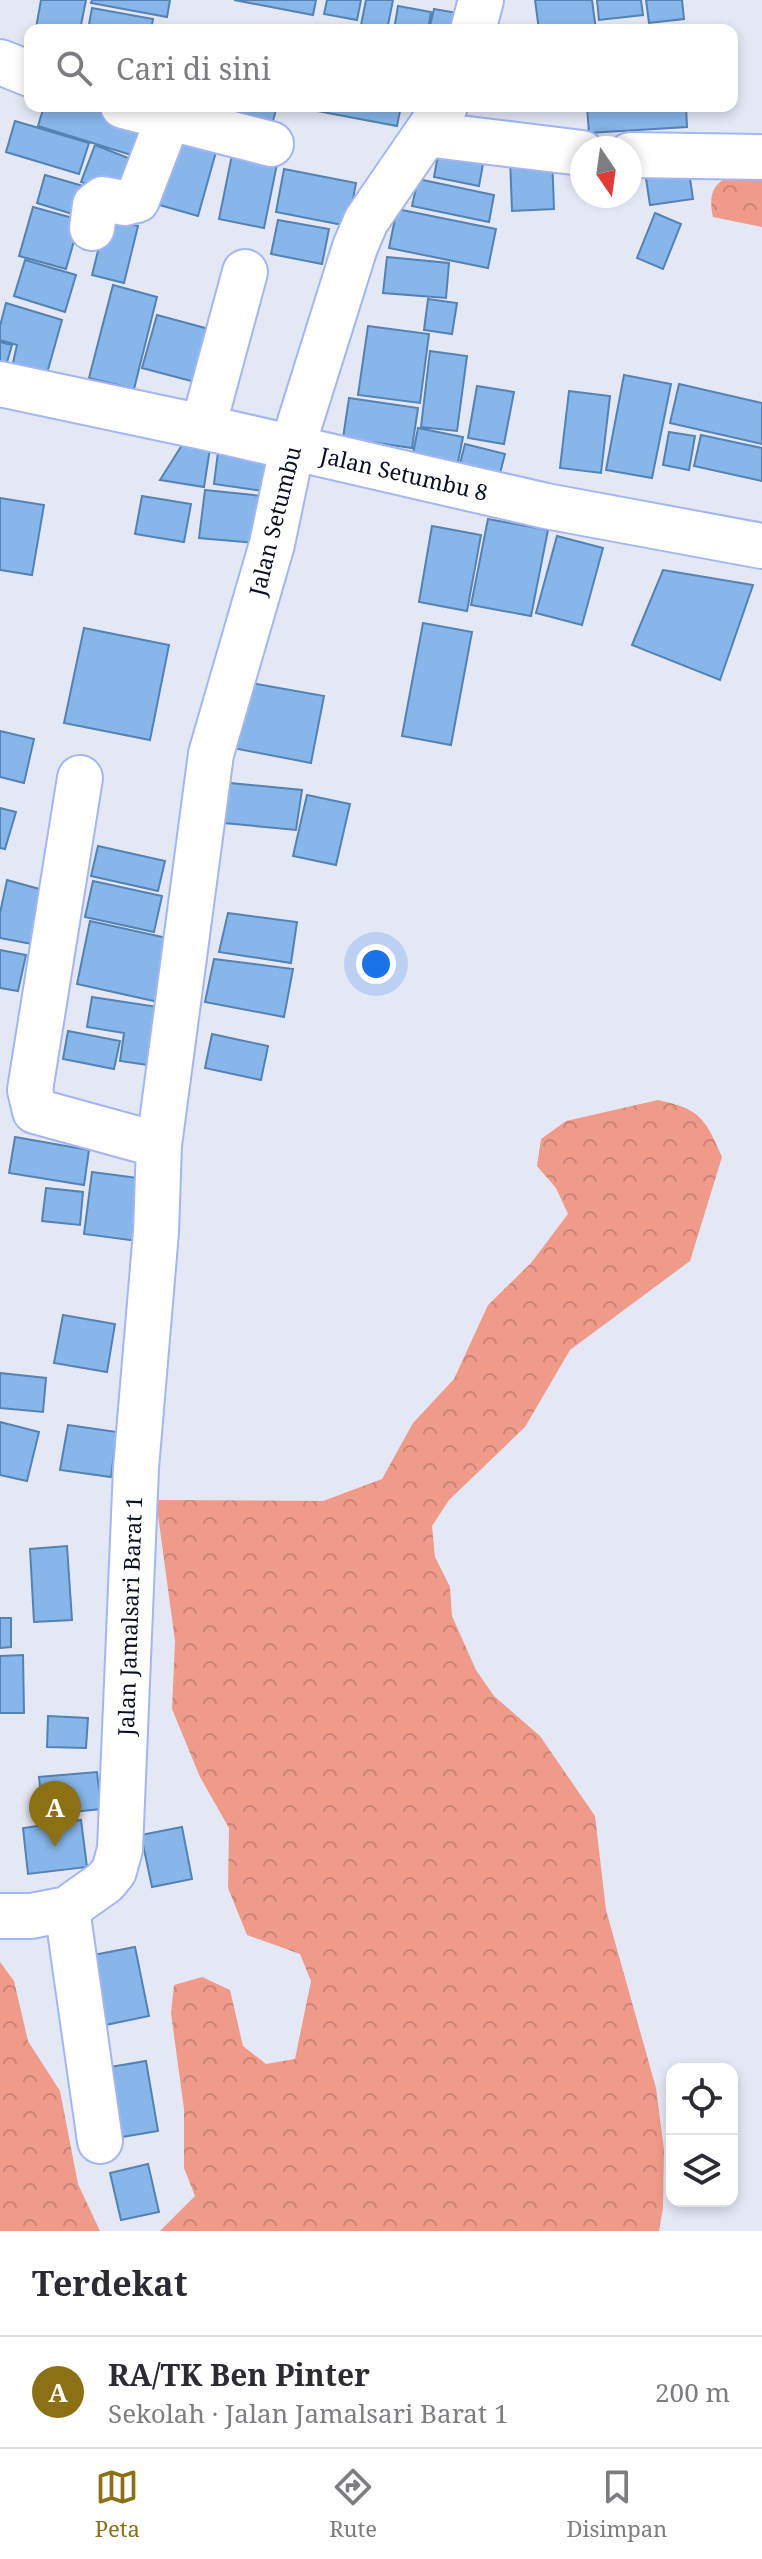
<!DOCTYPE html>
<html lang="id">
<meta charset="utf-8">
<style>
:root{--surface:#fff;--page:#f2f2f3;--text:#2b2b33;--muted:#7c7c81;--line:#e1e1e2;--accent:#8b7113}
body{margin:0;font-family:"Noto Serif",serif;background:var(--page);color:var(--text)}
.controls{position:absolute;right:24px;bottom:24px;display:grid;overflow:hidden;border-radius:16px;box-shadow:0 4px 12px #0003}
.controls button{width:72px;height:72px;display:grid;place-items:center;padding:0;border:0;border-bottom:2px solid var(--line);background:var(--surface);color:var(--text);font:40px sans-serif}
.compass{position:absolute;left:570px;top:136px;width:72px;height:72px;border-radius:50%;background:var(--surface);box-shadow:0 4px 12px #0003;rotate:167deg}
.you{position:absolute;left:376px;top:964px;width:28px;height:28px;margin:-20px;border:6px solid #fff;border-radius:50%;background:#1a73e8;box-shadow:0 0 0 12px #1a73e833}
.badge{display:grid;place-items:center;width:52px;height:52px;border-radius:50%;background:var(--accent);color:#fff;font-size:26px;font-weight:700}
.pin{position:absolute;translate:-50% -66px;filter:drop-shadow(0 2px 4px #0008)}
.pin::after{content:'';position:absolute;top:42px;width:28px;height:24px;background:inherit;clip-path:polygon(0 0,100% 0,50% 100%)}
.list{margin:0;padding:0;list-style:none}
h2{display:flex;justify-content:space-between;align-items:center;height:104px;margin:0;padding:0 32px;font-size:34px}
h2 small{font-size:26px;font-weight:400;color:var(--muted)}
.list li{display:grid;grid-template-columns:52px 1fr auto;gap:24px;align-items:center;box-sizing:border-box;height:112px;padding:0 32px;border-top:2px solid var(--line)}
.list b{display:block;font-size:30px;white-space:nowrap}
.list p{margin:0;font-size:26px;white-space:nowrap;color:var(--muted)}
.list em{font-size:26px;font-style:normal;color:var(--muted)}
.icon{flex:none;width:44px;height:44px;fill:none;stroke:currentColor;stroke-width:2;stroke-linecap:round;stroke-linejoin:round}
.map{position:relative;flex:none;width:762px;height:2231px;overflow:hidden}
.search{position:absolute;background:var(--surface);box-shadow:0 4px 12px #0003;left:24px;right:24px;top:24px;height:88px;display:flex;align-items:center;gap:20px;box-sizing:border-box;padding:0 28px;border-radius:16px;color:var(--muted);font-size:30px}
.sheet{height:216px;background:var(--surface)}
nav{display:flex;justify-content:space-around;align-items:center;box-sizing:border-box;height:112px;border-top:2px solid var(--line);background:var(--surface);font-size:22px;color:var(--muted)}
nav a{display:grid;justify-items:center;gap:4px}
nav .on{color:var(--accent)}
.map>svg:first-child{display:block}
.forest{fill:url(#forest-crowns)}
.building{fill:#86b6ea;stroke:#5482b3;stroke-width:2}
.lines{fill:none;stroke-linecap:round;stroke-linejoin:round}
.minor-casing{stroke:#a3b5f3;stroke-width:48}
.minor{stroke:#fff;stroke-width:44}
.labels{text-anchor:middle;stroke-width:6;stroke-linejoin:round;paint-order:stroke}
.street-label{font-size:22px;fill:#090e24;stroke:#fff}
</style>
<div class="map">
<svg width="762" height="2231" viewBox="0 0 762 2231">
<defs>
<pattern id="forest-crowns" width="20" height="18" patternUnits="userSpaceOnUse" patternTransform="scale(2)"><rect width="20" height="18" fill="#f09a89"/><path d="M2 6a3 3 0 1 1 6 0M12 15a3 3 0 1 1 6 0" fill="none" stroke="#cc8476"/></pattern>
</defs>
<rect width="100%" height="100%" fill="#e4e8f5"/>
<path class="forest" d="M762,170V227L713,217C704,177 731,175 762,170Z
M658,1100C700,1109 705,1118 722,1157L690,1261L570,1350L525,1427L449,1500L432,1526L435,1557L450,1587L452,1616L476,1670L494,1696L540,1736L595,1816L606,1910L656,2088L664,2150L663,2208L659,2231H160L195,2196L184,2168V2109L171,2013L174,1985L202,1977L230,1990L243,2046L266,2064L295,2059L311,1981L300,1954L247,1935L228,1888L229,1828L200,1777L172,1709L175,1641L156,1500L323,1501L382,1479L413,1423L454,1379L488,1305L531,1263L568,1214L556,1188L537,1166L541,1139L566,1121Z
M0,1962L14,1981L28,2041L60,2091L78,2184L100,2231H0Z"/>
<path class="building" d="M41,0H86L80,30L36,28Z
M92,0H170L167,17L91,3Z
M234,0H316L313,15Z
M327,0H361L357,20L324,14Z
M366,0H393L387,30H360Z
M535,0H592L596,30H539Z
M597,0H641L643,15L599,20Z
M646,0H682L684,19L649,23Z
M398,6L431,12L428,30H394Z
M92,8L153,19L151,30H88Z
M434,9L463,14L460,30H429Z
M317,25L342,30H316Z
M44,106H89L154,127L144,159L38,126Z
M225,106H277L270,132L221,119Z
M318,106H401L397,126L317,111Z
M587,106H686L687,127L589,133Z
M15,121L89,143L79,174L6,152Z
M174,140L216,152L198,216L156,204Z
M95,145L136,161L122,197L81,182Z
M233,150L278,159L264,228L219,219Z
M438,155L483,164L479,186L434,177Z
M552,155L554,209L512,211L510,157Z
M688,165L693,199L650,205L645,172Z
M284,169L356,183L348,226L276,212Z
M45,175L90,188L82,217L37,203Z
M418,179L494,195L489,222L412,206Z
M33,207L80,220L66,269L19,256Z
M397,209L496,229L488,268L389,248Z
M655,213L681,224L663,269L637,258Z
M106,219L138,226L124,283L92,275Z
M278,220L329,229L322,264L271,254Z
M387,257L449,263L446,298L383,293Z
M25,260L76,275L65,312L14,296Z
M113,285L157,297L134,389L89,378Z
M428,299L457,303L452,334L424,330Z
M6,303L62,320L46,377L12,367L17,345L0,340V326Z
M157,315L209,329L195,382L142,368Z
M368,326L429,334L420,403L358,395Z
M0,342L12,345L5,369L0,368Z
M430,351L467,356L457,431L421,427Z
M624,375L671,384L652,478L606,470Z
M679,384L762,403V444L670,423Z
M477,386L514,392L504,444L468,438Z
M569,391L610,396L601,473L560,468Z
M349,398L418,408L412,448L343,438Z
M418,428L463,437L457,467L412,459Z
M669,432L695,436L689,470L663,465Z
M701,435L762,448V481L694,466Z
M187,437L211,442L204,487L160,480Z
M219,444L276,451L270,492L214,484Z
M465,444L505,454L498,481L458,471Z
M205,490L262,496L256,543L199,538Z
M142,496L191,504L184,542L135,534Z
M0,498L44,505L32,575L0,570Z
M488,519L548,530L531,616L471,605Z
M432,526L481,535L467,611L419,602Z
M557,536L603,548L582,625L536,613Z
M663,570L753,585L720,680L632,645Z
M423,623L472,632L451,745L402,736Z
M84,628L169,645L150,740L64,723Z
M246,682L324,696L311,763L233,748Z
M0,731L34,739L24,783L0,777Z
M230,783L302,790L296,830L224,823Z
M307,795L350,804L336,865L293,856Z
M0,808L16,812L5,849L0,848Z
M98,846L165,861L158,891L91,876Z
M7,880L61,895L48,947L0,938V913Z
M93,881L162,896L154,932L85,917Z
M228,913L297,922L291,963L219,952Z
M90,921L176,940L163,1003L77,984Z
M0,950L26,955L18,991L0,988Z
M214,959L293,969L284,1017L205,1002Z
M92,997L171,1009L162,1067L120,1061L124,1033L87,1027Z
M68,1031L120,1041L114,1069L63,1059Z
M212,1034L268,1046L261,1080L205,1068Z
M15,1137L89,1150L84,1185L9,1173Z
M92,1172L146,1179L137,1241L84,1234Z
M46,1188L83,1192L80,1225L42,1221Z
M63,1315L115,1324L107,1372L54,1363Z
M0,1373L46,1378L43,1412L0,1408Z
M0,1422L39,1432L27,1481L0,1475Z
M68,1425L117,1432L111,1477L60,1470Z
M67,1546L72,1620L34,1622L30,1549Z
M0,1618H11V1647L0,1648Z
M23,1655L24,1713H0V1656Z
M48,1716L88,1718L86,1748L47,1747Z
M97,1772L101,1809L43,1815L39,1777Z
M81,1820L87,1867L28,1874L23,1828Z
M182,1827L192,1879L152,1887L141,1835Z
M135,1947L149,2016L96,2027L83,1957Z
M146,2061L158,2131L116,2138L104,2068Z
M148,2164L159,2212L121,2220L110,2173Z"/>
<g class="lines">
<defs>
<path id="minor" d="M473,30L481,0
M0,62L30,74
M123,106L271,144
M426,134L582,153
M630,155L762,157
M92,228L95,205L103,199L124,203L137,200L168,119
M0,384L203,427L546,506L762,546
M203,427L245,272
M80,778L30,1090L35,1111L159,1145
M67,1909L100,2141
M0,1916H31L67,1909L105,1882L114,1871L120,1849L136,1468L156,1232L159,1145L211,754L272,544L292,448L355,247L366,221L445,106"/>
</defs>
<use href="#minor" class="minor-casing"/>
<use href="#minor" class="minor"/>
</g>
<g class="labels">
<g class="street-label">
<text transform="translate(404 474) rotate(13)" y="8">Jalan Setumbu 8</text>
<text transform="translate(275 521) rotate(-76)" y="8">Jalan Setumbu</text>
<text transform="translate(130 1616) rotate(-88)" y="8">Jalan Jamalsari Barat 1</text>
</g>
</g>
</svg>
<div class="controls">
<button><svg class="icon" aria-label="locate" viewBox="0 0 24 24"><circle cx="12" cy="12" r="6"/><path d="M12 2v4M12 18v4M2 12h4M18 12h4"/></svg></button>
<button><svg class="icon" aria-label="layers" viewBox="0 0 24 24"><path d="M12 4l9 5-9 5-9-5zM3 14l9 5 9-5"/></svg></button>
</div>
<svg class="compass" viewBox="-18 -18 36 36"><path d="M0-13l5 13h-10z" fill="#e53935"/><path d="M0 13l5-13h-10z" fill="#7c7c81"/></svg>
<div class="you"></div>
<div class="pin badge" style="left:55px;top:1847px">A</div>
<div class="search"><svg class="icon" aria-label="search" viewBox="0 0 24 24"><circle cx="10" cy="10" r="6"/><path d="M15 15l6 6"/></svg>Cari di sini</div>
</div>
<section class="sheet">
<h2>Terdekat<small></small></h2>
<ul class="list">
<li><span class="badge">A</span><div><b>RA/TK Ben Pinter</b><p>Sekolah · Jalan Jamalsari Barat 1</p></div><em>200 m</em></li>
</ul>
</section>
<nav>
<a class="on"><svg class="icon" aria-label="map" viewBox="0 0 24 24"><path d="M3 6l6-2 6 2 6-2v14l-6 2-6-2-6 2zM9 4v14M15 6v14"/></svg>Peta</a>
<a><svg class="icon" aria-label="directions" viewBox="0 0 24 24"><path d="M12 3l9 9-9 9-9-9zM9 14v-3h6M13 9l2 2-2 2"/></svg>Rute</a>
<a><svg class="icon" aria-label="saved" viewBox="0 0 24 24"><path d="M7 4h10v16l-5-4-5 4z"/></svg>Disimpan</a>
</nav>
